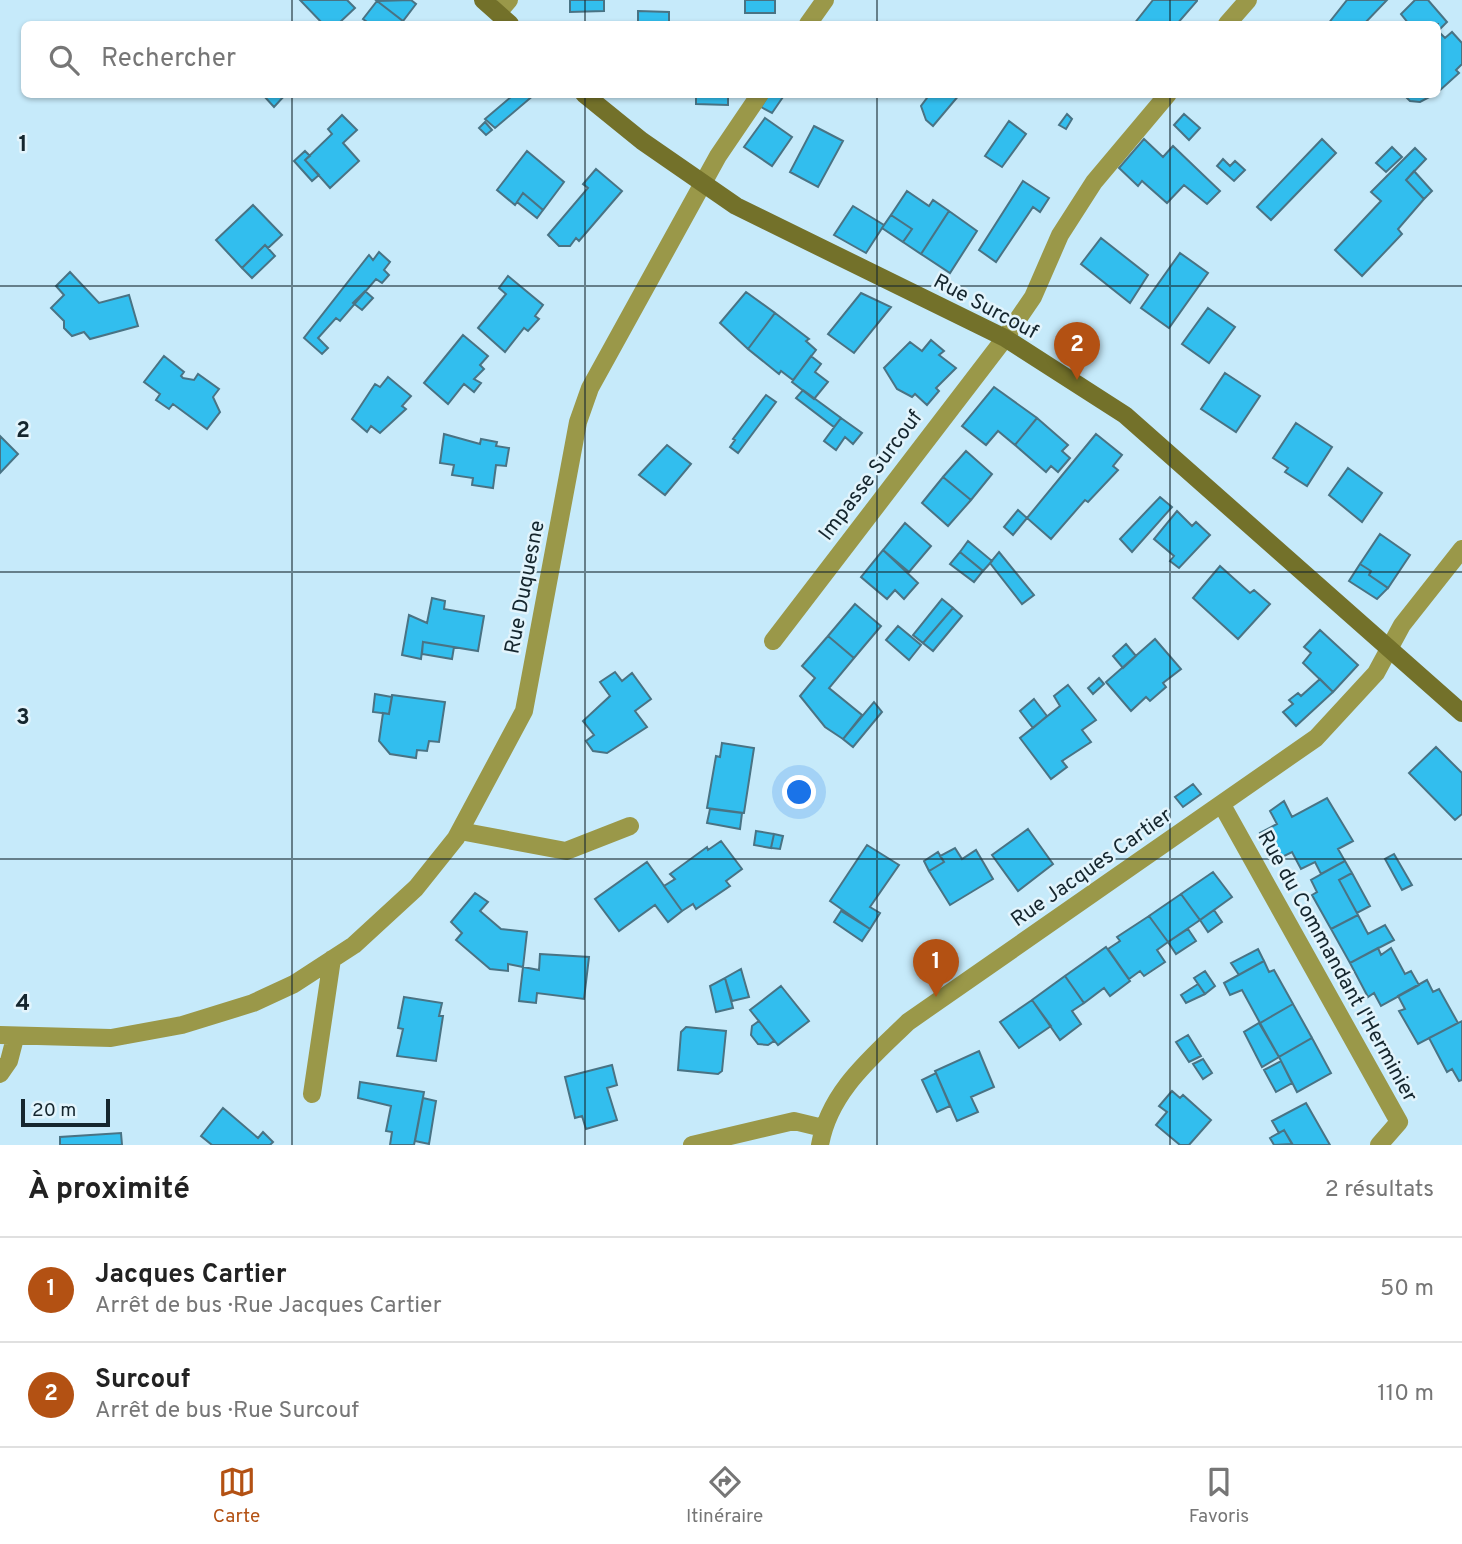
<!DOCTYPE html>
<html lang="fr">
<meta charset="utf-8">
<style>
:root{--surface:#fff;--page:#f2f2f2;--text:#222;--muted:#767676;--line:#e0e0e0;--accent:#b35113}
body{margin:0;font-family:Overpass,sans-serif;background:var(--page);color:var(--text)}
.scale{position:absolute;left:21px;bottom:18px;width:89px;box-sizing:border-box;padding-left:7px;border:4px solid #15262e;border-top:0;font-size:19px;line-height:24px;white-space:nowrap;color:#15262e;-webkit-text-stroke:5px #e2f4fc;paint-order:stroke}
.you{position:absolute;left:800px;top:793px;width:24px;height:24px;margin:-18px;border:5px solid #fff;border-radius:50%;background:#1a73e8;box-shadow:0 0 0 10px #1a73e833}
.badge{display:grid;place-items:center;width:46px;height:46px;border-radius:50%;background:var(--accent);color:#fff;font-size:23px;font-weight:700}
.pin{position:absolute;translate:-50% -58px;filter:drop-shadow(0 2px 4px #0008)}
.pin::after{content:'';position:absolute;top:37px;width:24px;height:21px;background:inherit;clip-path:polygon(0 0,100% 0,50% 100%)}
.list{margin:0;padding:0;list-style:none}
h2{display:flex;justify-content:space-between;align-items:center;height:91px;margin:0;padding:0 28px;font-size:30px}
h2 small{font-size:23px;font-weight:400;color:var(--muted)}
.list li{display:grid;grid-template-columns:46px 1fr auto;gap:21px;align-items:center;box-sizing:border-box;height:105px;padding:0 28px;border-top:2px solid var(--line)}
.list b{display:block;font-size:26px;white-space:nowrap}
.list p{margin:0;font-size:23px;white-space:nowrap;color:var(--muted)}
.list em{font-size:23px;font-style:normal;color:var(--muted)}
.icon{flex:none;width:38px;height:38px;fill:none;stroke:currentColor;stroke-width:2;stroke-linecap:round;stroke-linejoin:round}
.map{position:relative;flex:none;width:1462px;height:1145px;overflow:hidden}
.search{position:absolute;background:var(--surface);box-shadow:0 2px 5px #0004;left:21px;right:21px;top:21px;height:77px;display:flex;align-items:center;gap:18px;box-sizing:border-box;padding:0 24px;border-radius:10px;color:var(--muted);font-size:26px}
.sheet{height:301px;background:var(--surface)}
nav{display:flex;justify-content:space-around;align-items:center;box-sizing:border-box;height:98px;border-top:2px solid var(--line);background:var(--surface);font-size:19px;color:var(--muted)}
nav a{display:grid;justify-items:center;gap:4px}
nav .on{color:var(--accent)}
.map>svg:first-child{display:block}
.building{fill:#32beee;stroke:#497384;stroke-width:2}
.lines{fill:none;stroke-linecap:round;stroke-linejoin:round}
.street{stroke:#9a9849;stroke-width:18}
.secondary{stroke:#73712a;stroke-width:18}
.grid{fill:none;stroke:#15262e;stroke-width:2;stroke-opacity:0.55}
.labels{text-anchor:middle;stroke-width:5;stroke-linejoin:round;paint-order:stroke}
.street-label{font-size:21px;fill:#15262e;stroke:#e2f4fc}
.grid-label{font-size:23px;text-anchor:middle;font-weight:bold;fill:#15262e;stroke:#e2f4fc;stroke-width:5;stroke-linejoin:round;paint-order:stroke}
</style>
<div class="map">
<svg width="1462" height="1145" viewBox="0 0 1462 1145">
<rect width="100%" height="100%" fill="#c6eafa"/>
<path class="building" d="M300,0H347L355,8L338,24H323Z
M411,0L416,4L403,21L377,1Z
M570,0H604V11L570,12Z
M745,0H775V13H745Z
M1153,0H1197V1L1177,24H1134Z
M1347,0H1387L1364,24H1328Z
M1415,0H1428L1447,22L1438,31V24H1409L1401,14Z
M377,1L403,21L400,24H370L363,19Z
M638,11L669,12V24H638Z
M1438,31L1445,38L1452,32L1462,43V64L1456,70L1459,73L1438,92Z
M253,94H286L274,107L264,96Z
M510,94H535L495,128L485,119L512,96Z
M696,94H728V105L696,104Z
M769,94H785L772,113L761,107Z
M930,94H960L933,126L926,120L921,106Z
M1403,94H1435L1420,102L1410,101Z
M1067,114L1072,119L1066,129L1059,125Z
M1184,114L1200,128L1189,140L1174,125Z
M342,115L357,130L343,143L359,161L330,188L305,160L332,134L328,129Z
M765,118L792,137L772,166L744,147Z
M1009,121L1026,134L1002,167L985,156Z
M485,122L492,130L486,135L479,128Z
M814,126L843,141L818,187L790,172Z
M1144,139L1163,157L1173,146L1220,191L1207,204L1184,185L1167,203L1142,181L1138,186L1119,168Z
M1322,139L1336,153L1271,220L1257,207Z
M1392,147L1402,157L1386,172L1376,163Z
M1415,148L1426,159L1406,180L1424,199L1398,229L1402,234L1362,276L1335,250L1381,201L1371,192Z
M305,151L310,156L305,160L319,175L312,181L294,161Z
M527,151L564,182L543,210L523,193L515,205L497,190Z
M1223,159L1230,166L1235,161L1245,170L1234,181L1217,166Z
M596,169L622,191L579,241L576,238L570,246H559L548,235L588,188L583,184Z
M1414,171L1432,191L1424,199L1406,180Z
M1023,181L1049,198L1040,212L1033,207L996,262L979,250Z
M907,191L929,206L933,200L949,211L921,254L903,242L912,229L891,215Z
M523,193L543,210L537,218L517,202Z
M253,205L282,235L268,248L265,245L242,268L216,240Z
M853,206L884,225L866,253L834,235Z
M949,211L977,231L950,273L921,254Z
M891,215L912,229L903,242L882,228Z
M1101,238L1148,275L1130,303L1081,264Z
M265,245L275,256L252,278L242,268Z
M379,252L390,262L384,270L389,275L382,283L376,279L340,321L336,318L318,338L328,348L322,354L304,338L369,255L373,260Z
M1180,253L1208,273L1169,328L1141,308Z
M70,272L99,303L129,295L138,326L90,339L84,332L72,336L64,328V321L51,308L64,295L56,286Z
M508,276L543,305L535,316L539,319L528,331L524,328L505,352L478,328L506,294L499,288Z
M365,291L373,298L362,310L353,303Z
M746,292L775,313L748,349L720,323Z
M861,293L891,307L854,353L828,334Z
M1208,308L1235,327L1209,363L1182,344Z
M775,313L809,339L806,341L816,350L793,380L781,371L779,374L748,349Z
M463,335L488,356L480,365L484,369L474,379L481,383L474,392L464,384L448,404L424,383Z
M931,340L944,351L939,355L956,368L936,388L939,391L927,405L915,394L912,397L897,389L884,368L910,342L922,351Z
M164,356L184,372L181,376L183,378L194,380L198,374L219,389L213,397L220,412L207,429L173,404L169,409L156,400L160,394L144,382Z
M811,356L821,364L815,372L828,382L814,399L792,382Z
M1225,373L1260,396L1236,432L1201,409Z
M388,377L411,396L402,406L406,409L380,433L371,426L367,432L352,419L375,384L380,387Z
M994,387L1037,418L1015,445L998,431L986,445L962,426Z
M803,390L841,418L834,427L796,398Z
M766,395L776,402L738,453L730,447L735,440L733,439Z
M841,418L862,433L853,444L845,437L836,450L824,441Z
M1037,418L1068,445L1062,451L1070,458L1058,472L1051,466L1046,472L1015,445Z
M1296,423L1332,447L1307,486L1285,472L1288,468L1273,458Z
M444,434L480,444L481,439L497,442L496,446L509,448L506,466L496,465L493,488L472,485L473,478L452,475L454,465L440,463Z
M1096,434L1122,455L1113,466L1118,470L1088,502L1085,500L1051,539L1027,518Z
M0,436L18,454L0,473Z
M667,445L691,464L665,495L639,475Z
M966,451L992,474L971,500L943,477Z
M1348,468L1382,493L1362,522L1329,495Z
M943,477L971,500L948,526L922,503Z
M1160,497L1172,507L1132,552L1120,539Z
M1018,510L1027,518L1013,535L1004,527Z
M1177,511L1192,526L1196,522L1210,535L1179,568L1170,561L1174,556L1154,539Z
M905,523L931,546L909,572L883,550Z
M1380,534L1410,555L1388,588L1369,575L1371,571L1360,564Z
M968,541L992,561L983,571L960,552Z
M883,550L918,583L904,599L895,590L887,599L861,577Z
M960,552L983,571L974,582L950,564Z
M999,552L1034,595L1022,604L990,563Z
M1360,564L1371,571L1369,575L1388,588L1377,599L1349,581Z
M1220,566L1250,593L1254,590L1270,604L1238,639L1193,598Z
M432,598L445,601L444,609L484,616L478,651L423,642L421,659L402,655L409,615L427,623Z
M942,599L953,608L923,643L913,635Z
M855,604L881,626L854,658L828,636Z
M953,608L962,616L933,651L923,643Z
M898,626L921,645L909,660L886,640Z
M1320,630L1358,665L1333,692L1303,663L1311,653L1304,647Z
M828,636L854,658L829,688L862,715L843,739L825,727L800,696L815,678L802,666Z
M1155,639L1181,669L1163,683L1166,687L1150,701L1146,697L1131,711L1106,682Z
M423,642L454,647L452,659L422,654Z
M1126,644L1136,656L1123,668L1113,656Z
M615,672L622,681L632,673L651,699L635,711L647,727L607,753L593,751L586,741L594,735L583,721L610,696L600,682Z
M1099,678L1104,684L1093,694L1088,688Z
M1320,679L1333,692L1296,726L1283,712L1293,704L1289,700L1298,693L1301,696Z
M1068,685L1096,720L1082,730L1091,742L1062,761L1067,767L1051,779L1020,738L1060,706L1054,696Z
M375,694L392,697L389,714L373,712Z
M392,695L445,702L439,742L429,741L427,751L417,750L416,758L390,754L379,741L383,713L389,714Z
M1034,699L1047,716L1033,728L1020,711Z
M874,702L882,712L853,747L843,739Z
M722,743L754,748L744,813L707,808L716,756L720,757Z
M1436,747L1462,773V814L1455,820L1409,773Z
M1193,784L1201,794L1183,807L1175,797Z
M1327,798L1353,841L1338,849L1345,861L1321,874L1315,862L1301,869L1292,852L1274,861L1260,833L1277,824L1270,811L1284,801L1292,817Z
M710,809L742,813L740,829L707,823Z
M1028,829L1053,864L1018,891L992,855Z
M756,831L774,834L771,848L754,845Z
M774,834L783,836L780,849L771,848Z
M721,841L742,869L726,881L730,886L696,909L693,904L682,911L664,886L675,879L670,874L707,847L708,850Z
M867,845L899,865L870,907L880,913L870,929L830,901Z
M955,848L962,859L976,850L993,879L950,905L929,871L944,862L940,856Z
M938,852L944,862L929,871L924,861Z
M1394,854L1412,885L1402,890L1385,859Z
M1345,861L1352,873L1339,880L1358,915L1331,929L1312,895L1317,892L1311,880Z
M647,862L682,911L668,922L655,905L619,931L595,899Z
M1213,872L1232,897L1200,920L1181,894Z
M1352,873L1370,906L1357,913L1339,880Z
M475,893L488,902L480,911L501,929L527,932L523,967L508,964V971L490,969L456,940L462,933L451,922Z
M1181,894L1200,920L1168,942L1149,916Z
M1214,910L1222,922L1208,932L1200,920Z
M841,911L870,929L862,941L834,922Z
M1358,915L1368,934L1385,925L1394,940L1350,963L1331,929Z
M1149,916L1168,942L1157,950L1165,962L1144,976L1140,971L1129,979L1108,949L1120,941L1117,937Z
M1188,929L1196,941L1176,954L1168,942Z
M1106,947L1130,981L1110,996L1104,988L1084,1003L1065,976Z
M1378,948L1381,955L1391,948L1405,974L1411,971L1419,985L1381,1006L1374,993L1368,997L1350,963Z
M1258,949L1264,961L1239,975L1231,963Z
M540,954L589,957L584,999L537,993L536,1003L519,1001L523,967L539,970Z
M1264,961L1269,972L1274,970L1293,1004L1260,1023L1242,990L1230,995L1224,983Z
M741,969L749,997L732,1001L725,978Z
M1205,971L1215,986L1205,994L1194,978Z
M1065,976L1084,1003L1072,1011L1081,1024L1060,1040L1032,1000Z
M725,978L733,1008L716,1012L710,986Z
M1427,980L1433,992L1439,989L1458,1023L1418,1044L1399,1011L1405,1009L1398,996Z
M1198,984L1205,994L1186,1003L1181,995Z
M781,986L809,1021L778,1045L750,1010Z
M404,997L442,1003L439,1016H443L436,1061L397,1056L403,1029L398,1028Z
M1032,1000L1051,1026L1019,1048L1000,1022Z
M1293,1004L1312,1038L1279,1057L1260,1023Z
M759,1021L774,1041L768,1045L758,1044L751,1035L752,1026Z
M1462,1021V1080L1459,1081L1452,1069L1447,1072L1429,1038Z
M1259,1023L1279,1057L1262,1067L1244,1032Z
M686,1027L726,1031L722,1071L718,1074L678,1070L681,1032Z
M1188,1035L1201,1056L1189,1062L1176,1042Z
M1312,1038L1331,1073L1297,1092L1279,1057Z
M979,1051L994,1087L971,1097L978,1112L957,1121L935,1071Z
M1203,1059L1212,1073L1203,1079L1193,1064Z
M1281,1061L1292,1083L1276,1092L1264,1070Z
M612,1065L617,1085L607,1088L617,1120L586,1129L582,1116L575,1118L565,1077Z
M936,1073L950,1106L937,1112L922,1080Z
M360,1082L424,1092L414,1145H390L392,1132L386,1131L391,1106L358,1098Z
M1172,1091L1180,1098L1183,1095L1211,1120L1189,1145H1180L1156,1125L1167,1112L1159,1106Z
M423,1098L436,1101L429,1144L415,1141Z
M1306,1103L1330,1145H1293L1284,1130L1279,1133L1272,1121Z
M223,1108L258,1138L263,1132L273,1142L270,1145H212L201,1136Z
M1284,1130L1292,1144L1274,1145L1270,1138Z
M121,1133L122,1145H60V1137Z"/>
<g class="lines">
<path class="street" d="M498,13L509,0
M808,24L825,0
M1227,24L1248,0
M773,641L1005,338L1033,297L1060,235L1094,182L1168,94
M1222,805L1399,1122L1379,1145
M460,831L566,851L630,826
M0,1035L111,1038L182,1025L253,1003L294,984L354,945L416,888L456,838L524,711L578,422L590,388L718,156L760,94
M0,1074L9,1061L15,1038
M312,1094L332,959
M692,1145L794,1121L823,1128
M820,1145C829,1092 871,1058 908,1022L1316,738L1376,673L1402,625L1462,549"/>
<path class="secondary" d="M483,0L510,24
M584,94L642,141L736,206L1005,338L1125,415L1462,713"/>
</g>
<path class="grid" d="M292,0V24M585,0V24M877,0V24M1170,0V24M292,94V1145M585,94V1145M877,94V1145M1170,94V1145M0,286H1462M0,572H1462M0,859H1462"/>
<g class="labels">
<g class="street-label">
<text transform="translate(986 306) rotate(28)" y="7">Rue Surcouf</text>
<text transform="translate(870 475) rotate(-53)" y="7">Impasse Surcouf</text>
<text transform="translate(524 587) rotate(-79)" y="7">Rue Duquesne</text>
<text transform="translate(1091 867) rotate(-35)" y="7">Rue Jacques Cartier</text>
<text transform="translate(1338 966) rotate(61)" y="7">Rue du Commandant l'Herminier</text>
</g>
</g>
<g class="grid-label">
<text x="23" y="151">1</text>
<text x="23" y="437">2</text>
<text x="23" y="724">3</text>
<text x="23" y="1010">4</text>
</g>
</svg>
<div class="scale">20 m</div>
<div class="you"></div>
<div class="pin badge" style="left:936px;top:997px">1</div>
<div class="pin badge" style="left:1077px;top:380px">2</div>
<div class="search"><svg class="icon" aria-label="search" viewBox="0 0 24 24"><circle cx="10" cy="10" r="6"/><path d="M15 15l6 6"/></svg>Rechercher</div>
</div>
<section class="sheet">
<h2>À proximité<small>2 résultats</small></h2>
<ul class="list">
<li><span class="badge">1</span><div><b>Jacques Cartier</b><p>Arrêt de bus · Rue Jacques Cartier</p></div><em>50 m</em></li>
<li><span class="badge">2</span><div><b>Surcouf</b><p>Arrêt de bus · Rue Surcouf</p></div><em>110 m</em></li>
</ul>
</section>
<nav>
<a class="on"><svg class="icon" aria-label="map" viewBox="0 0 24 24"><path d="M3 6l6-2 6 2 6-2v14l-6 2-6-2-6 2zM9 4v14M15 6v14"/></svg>Carte</a>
<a><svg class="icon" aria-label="directions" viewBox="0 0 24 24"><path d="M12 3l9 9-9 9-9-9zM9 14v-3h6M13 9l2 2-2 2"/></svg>Itinéraire</a>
<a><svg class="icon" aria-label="saved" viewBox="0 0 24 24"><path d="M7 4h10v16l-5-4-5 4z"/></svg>Favoris</a>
</nav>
